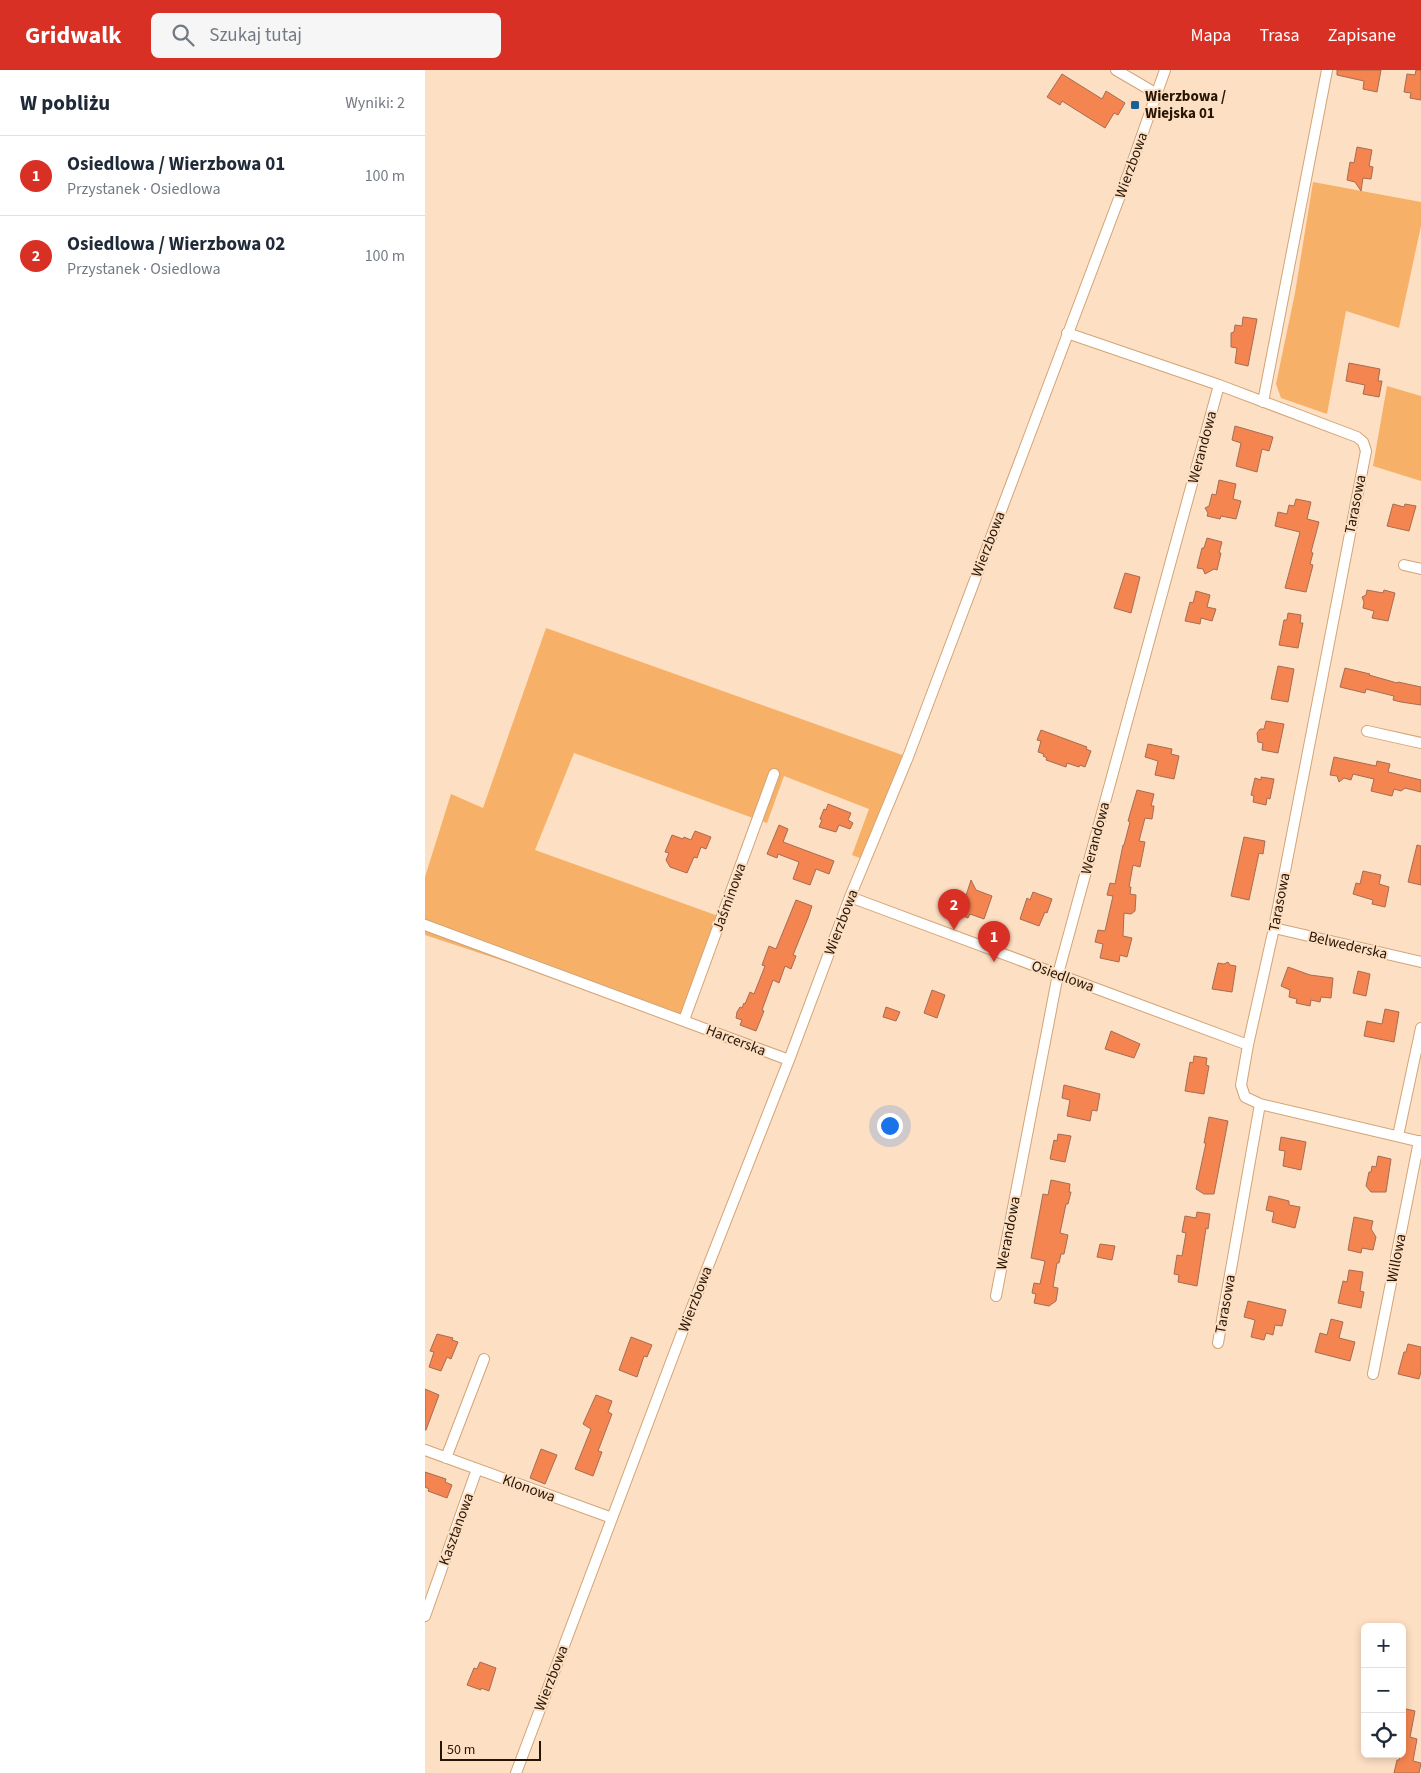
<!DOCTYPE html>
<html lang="pl">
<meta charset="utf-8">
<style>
:root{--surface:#fff;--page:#f6f6f7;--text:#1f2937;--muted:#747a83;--line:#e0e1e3;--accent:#d93025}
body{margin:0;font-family:"Source Sans 3",sans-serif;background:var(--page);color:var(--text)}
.controls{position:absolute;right:15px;bottom:15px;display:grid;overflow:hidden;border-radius:8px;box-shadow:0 2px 8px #0003}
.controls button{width:45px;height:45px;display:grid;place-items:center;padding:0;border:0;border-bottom:1px solid var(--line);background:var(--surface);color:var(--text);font:25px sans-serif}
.scale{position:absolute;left:15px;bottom:12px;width:101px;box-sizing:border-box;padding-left:5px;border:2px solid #271503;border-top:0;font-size:14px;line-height:18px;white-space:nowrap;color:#271503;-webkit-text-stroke:4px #fddfc3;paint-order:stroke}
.you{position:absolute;left:464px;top:1055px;width:18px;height:18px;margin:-12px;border:4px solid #fff;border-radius:50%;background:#1a73e8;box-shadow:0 0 0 8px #1a73e833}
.badge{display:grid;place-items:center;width:32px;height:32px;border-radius:50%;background:var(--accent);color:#fff;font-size:16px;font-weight:700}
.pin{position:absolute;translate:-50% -41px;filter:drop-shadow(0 1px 2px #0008)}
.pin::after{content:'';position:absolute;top:26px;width:18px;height:15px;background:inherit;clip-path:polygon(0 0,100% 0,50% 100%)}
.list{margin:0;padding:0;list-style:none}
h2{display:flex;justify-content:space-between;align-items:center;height:65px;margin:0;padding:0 20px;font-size:21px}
h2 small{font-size:16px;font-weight:400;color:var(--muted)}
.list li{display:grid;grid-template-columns:32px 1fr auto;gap:15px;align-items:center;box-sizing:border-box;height:80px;padding:0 20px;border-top:1px solid var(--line)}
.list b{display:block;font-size:19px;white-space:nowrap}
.list p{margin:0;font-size:16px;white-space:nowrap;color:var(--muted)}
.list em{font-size:16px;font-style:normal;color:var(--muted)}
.icon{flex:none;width:28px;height:28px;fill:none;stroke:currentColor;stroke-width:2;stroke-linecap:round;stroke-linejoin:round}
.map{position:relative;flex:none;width:996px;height:1703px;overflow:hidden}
header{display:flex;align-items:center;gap:30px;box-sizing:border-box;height:70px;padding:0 25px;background:var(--accent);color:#fff}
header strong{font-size:24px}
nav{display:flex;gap:28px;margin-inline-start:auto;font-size:18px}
.search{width:350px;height:45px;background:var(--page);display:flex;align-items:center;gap:12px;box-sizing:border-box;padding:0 18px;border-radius:8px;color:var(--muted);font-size:19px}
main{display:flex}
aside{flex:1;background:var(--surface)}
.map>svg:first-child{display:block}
.green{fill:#f6b068}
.building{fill:#f48550;stroke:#a66c52}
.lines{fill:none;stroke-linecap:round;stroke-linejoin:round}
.street-casing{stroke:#d3a475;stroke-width:12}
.street{stroke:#fff;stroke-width:10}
.poi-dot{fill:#196195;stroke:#fddfc3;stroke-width:2}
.labels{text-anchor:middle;stroke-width:4;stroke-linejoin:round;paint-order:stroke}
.poi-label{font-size:15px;font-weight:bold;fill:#271503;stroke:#fddfc3;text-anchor:start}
.street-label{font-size:15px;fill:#271503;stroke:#fddfc3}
</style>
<header>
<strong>Gridwalk</strong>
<div class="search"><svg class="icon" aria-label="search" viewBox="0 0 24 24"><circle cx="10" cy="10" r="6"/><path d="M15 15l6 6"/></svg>Szukaj tutaj</div>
<nav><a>Mapa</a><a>Trasa</a><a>Zapisane</a></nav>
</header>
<main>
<aside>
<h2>W pobliżu<small>Wyniki: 2</small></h2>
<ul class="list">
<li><span class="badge">1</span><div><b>Osiedlowa / Wierzbowa 01</b><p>Przystanek · Osiedlowa</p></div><em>100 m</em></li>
<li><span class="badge">2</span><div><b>Osiedlowa / Wierzbowa 02</b><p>Przystanek · Osiedlowa</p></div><em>100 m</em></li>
</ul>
</aside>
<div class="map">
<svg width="996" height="1703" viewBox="0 0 996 1703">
<rect width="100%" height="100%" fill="#fddfc3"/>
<path class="green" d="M888,112L996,132V156L974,258L921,241L902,344L856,328L851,314L870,223Z
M962,316L996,326V411L948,396Z
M121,558L483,687L440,790L427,785L444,739L359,706L342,753L149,683L110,780L296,847L259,950L0,865V807L26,724L58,738Z"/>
<path class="building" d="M912,0H956L952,22L938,19L939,11L912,5Z
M991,0H996V30L985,28L986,23L979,22L982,4L990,5Z
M637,4L677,29L681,21L700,33L693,45L689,43L680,58L637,31L635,35L622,27Z
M932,77L947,80L944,96L948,97L946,109L938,108L936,121L930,112L922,110L925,92L929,93Z
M818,247L832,249L823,296L810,293L812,278L806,277V263L809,262L810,255L817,256Z
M924,293L955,299L953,311H957L954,327L938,324L940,315L921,311Z
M810,356L848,367L844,381L837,379L832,402L811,396L816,373L807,370Z
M794,410L811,414L808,429L816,431L811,449L796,446L795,449L782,446L783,443L780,438L784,436L787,424L791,425Z
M871,429L886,432L882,449L894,452L886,482L888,483L885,494L888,495L881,522L860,518L875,462L850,456L853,442L862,444L864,435L869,436Z
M968,434L979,437L980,434L991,436L984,461L962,456Z
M782,468L797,472L794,483H796L792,500L789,499L780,504L778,499L772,498L777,478H779Z
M700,503L715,507L706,543L689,538Z
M942,520L958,523L959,520L970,523L963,551L947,548L949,541L938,538L939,532L937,527L941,525Z
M771,521L785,525L782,537L791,539L787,551L776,548L775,554L760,551L765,532L768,533Z
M863,543L876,545L875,553H878L873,578L854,575L859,550H862Z
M853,596L869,599L863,632L846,629Z
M920,598L945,604L944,605L972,613L973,612L996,617V635L976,632L968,630L969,626L941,619L940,623L915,617Z
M841,651L859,654L853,683L837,680L838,673L833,672L832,663L835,659H839Z
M616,660L662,677L661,679L666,681L660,697L655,695L654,697L642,693L641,697L621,690L622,688L618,686L619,684L613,682L616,671L612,670Z
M723,674L747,679L746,684L754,686L749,709L730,705L733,691L720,687Z
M909,687L951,696L952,691L965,694L963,702L996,710V722L980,718L976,721L969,719L967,726L946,721L949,709L928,704L926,710L919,708L914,712L912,706L905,705Z
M836,707L849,709L845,729L842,728L841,735L828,732L829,726L826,725L830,708L836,710Z
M712,720L729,724L726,736H729L727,749L720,748L714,771L720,772L715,797L708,795L704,817H706L705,824L711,825L710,841L706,844L699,843L698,866L707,868L702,887L695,885L694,892L675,888L678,874L670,872L673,860L680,861L688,826L682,825L685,813L690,814L698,775H699L705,752L703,751Z
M403,734L426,743L423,750L428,753L425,759L414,755L411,762L394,757L397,750L395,749L399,739L401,740Z
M354,755L363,759L358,772L409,791L404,804L391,799L385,815L368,809L374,792L353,784L352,788L342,784Z
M270,761L286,767L281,779L276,777L272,788L269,787L262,803L245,797L241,790L244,783L240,782L247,765L258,769L259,767L266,770Z
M819,767L840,771L838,784L834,783L824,830L806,826Z
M992,775L996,776V815L983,812Z
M938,801L956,805L954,814L964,817L960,837L947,834L948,830L928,824L931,813L935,814Z
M546,810L551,820L567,826L559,849L545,844L543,848L531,843L535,830L539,832Z
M608,822L627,829L622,843L620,842L614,856L595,849L602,828L605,830Z
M371,830L387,836L383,848L368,885L371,886L366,899L360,896L354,913L348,910L337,940L339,941L331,961L315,955L317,950L311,948L312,942L315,937L317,938L319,933L320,934L325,922L329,924L340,896L337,895L344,876L351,879Z
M803,892L805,895L811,896L807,922L787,919L793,893L799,894Z
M863,897L885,905L908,908L906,928L896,927L895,932L886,930L885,936L871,933L872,929L864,927L865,920L856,916Z
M933,901L945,904L941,926L928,923Z
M507,920L520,925L512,948L499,943Z
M461,937L475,942L471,951L458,947Z
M960,939L974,942L969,972L939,966L942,951L957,954Z
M686,961L715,974L709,988L680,979Z
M769,986L782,988L781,995L784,996L779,1024L760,1021L765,992L768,993Z
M639,1015L675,1024L672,1041L667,1040L665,1051L642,1046L645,1030L637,1028Z
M784,1047L803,1051L789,1124H779L771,1119L781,1073H779Z
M633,1064L646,1066L640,1092L625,1089L629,1070L632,1071Z
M856,1067L881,1072L876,1100L858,1096L860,1081L854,1080Z
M953,1086L966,1089L961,1122H946L941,1116L944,1102H946L947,1096L951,1097Z
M626,1110L645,1114L644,1122H646L643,1134H641L635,1163L643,1165L639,1184H636L634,1193H632L628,1217L633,1218L631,1231L624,1236L609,1233L611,1224L607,1223L609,1213L615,1214L620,1191L606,1188L618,1124L623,1125Z
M844,1126L864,1131V1135L875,1137L870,1158L847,1152L849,1142L841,1140Z
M772,1142L785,1144L783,1159L781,1158L772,1216L753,1212L754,1205L749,1204L752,1185L757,1186L761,1163L757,1162L760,1146L771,1148Z
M929,1147L948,1151L946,1159L951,1167L948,1180L937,1178L936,1183L923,1180Z
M675,1174L690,1176L687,1190L672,1187Z
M924,1200L938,1202L935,1221L939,1222L936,1238L913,1233L918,1211L922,1212Z
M823,1231L861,1240L857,1256L850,1255L848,1265L841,1263L839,1270L826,1267L830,1250L819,1247Z
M906,1249L918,1252L914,1268L930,1272L925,1291L890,1282L895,1263L902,1265Z
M12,1264L28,1268L27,1270L33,1272L26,1289L22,1287L16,1301L4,1297L9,1282L5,1281Z
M206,1267L227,1275L222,1287L219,1286L212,1307L194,1300Z
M983,1274L996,1277V1302L994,1309L973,1304L979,1282H981Z
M0,1319L14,1325L1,1360H0Z
M171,1325L187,1331L183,1342L187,1344L173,1381L177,1382L168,1406L150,1399L166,1359L158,1354Z
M116,1379L132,1385L120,1414L105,1408Z
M0,1402L21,1409L20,1412L27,1415L22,1428L3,1421L4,1419L0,1417Z
M55,1592L71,1598L64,1621L56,1618V1620L42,1615L49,1598L52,1599Z
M977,1638L990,1641L985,1667L992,1669L988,1691L996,1693L994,1703H969L972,1690H974L976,1684H977Z"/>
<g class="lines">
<defs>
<path id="street" d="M691,0L732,24
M642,263L794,315L932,367L938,372L941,381L849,858L823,975L816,1015L820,1027L835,1034L996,1072
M838,332L902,0
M979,495L996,499
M942,661L996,673
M425,827L823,975
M0,855L364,990
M849,858L996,892
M259,950L349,704
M973,1066L996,958
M571,1226L633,904L794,315
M793,1273L835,1034
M948,1304L994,1071
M0,1380L187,1448
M21,1388L59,1289
M0,1546L52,1399
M91,1703L258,1260L364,990L425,827L483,687L704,102L740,0"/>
</defs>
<use href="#street" class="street-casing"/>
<use href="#street" class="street"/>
</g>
<rect class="poi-dot" x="705" y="30" width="10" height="10" rx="2.5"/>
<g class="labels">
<g class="poi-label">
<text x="720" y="31">Wierzbowa /<tspan x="720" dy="17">Wiejska 01</tspan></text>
</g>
<g class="street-label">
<text transform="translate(706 95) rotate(-70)" y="5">Wierzbowa</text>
<text transform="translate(777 377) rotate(-75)" y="5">Werandowa</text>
<text transform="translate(930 434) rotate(-79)" y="5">Tarasowa</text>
<text transform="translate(563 474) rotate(-69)" y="5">Wierzbowa</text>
<text transform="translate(670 768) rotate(-75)" y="5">Werandowa</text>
<text transform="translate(304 827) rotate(-70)" y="5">Jaśminowa</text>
<text transform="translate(854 832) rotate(-79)" y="5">Tarasowa</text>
<text transform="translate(416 852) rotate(-69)" y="5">Wierzbowa</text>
<text transform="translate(923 875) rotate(13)" y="5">Belwederska</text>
<text transform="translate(638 906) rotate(20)" y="5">Osiedlowa</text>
<text transform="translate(311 970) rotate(21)" y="5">Harcerska</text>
<text transform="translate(583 1163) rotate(-79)" y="5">Werandowa</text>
<text transform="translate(971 1188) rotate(-79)" y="5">Willowa</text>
<text transform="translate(270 1229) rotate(-69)" y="5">Wierzbowa</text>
<text transform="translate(800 1234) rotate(-80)" y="5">Tarasowa</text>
<text transform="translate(104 1418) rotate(20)" y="5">Klonowa</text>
<text transform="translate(31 1459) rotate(-70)" y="5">Kasztanowa</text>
<text transform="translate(126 1608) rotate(-69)" y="5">Wierzbowa</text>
</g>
</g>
</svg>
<div class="controls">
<button>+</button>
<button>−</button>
<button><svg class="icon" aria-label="locate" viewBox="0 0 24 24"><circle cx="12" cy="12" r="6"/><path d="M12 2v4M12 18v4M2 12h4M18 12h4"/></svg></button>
</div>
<div class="scale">50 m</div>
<div class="you"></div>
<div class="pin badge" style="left:569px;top:892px">1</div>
<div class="pin badge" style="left:529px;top:860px">2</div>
</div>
</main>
